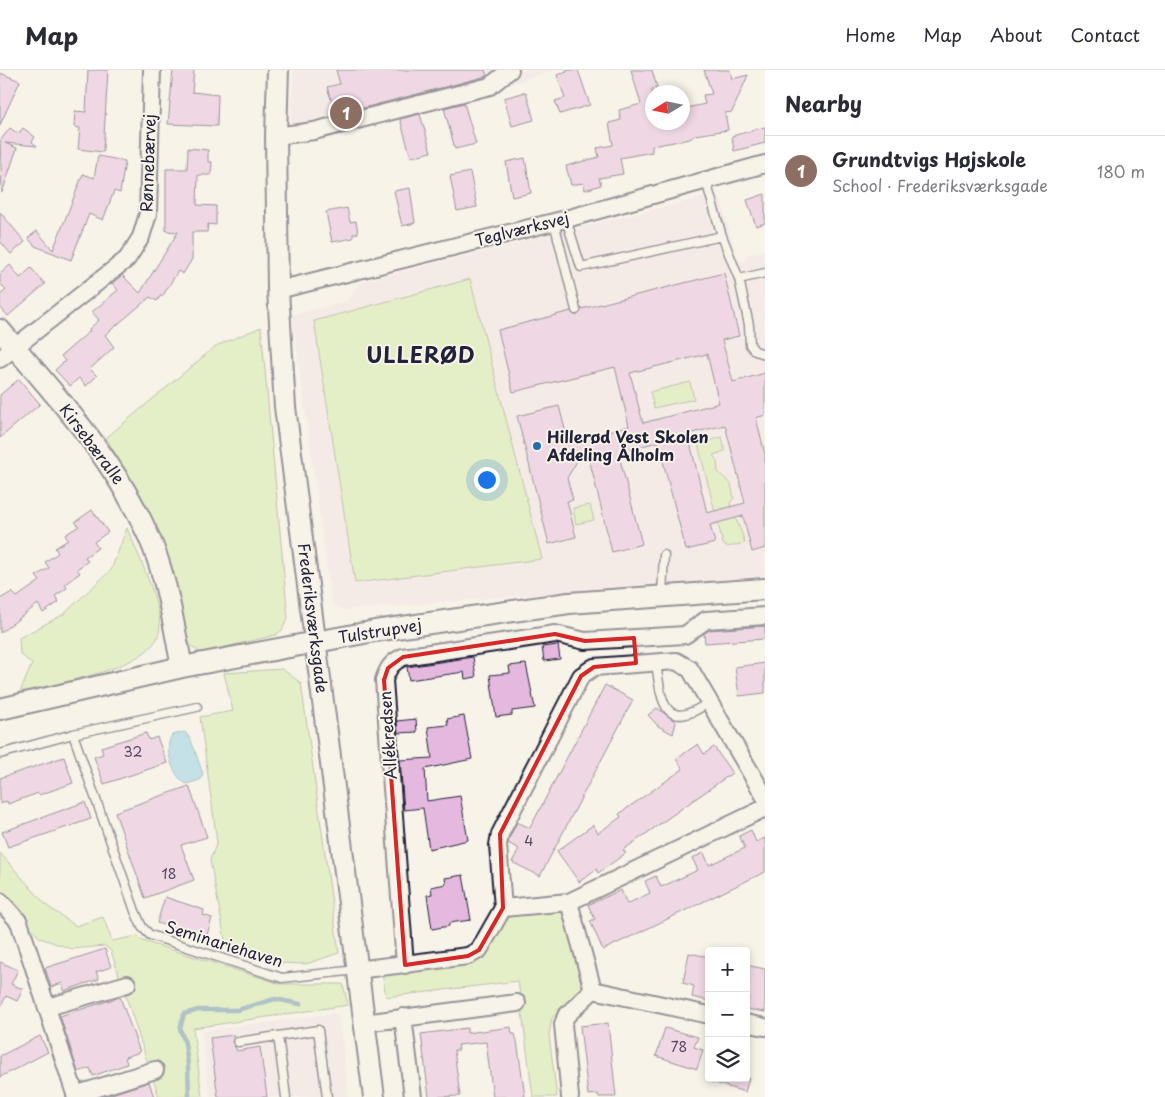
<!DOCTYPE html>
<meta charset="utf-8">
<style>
:root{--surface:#fff;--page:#f2f2f3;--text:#2b2b33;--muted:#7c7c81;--line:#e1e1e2;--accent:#1a73e8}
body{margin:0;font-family:"Playpen Sans",sans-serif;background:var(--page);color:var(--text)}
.controls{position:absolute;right:15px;bottom:15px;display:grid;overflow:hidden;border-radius:5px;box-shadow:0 2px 8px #0003}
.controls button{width:45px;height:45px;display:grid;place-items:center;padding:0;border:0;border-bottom:1px solid var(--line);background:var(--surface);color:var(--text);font:25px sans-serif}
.compass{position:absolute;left:645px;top:15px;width:45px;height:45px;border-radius:50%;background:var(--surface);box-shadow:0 2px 8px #0003;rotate:260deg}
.you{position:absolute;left:486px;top:409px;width:18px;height:18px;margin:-12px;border:4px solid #fff;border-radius:50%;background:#1a73e8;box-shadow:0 0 0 8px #1a73e833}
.badge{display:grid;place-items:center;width:32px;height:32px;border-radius:50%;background:var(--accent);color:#fff;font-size:16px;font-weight:700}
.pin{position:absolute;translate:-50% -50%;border:2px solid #fff;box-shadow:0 1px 5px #0006}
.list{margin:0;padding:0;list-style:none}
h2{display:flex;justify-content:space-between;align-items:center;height:65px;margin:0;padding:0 20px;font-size:21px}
h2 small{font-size:16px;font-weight:400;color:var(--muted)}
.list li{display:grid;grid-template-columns:32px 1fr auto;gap:15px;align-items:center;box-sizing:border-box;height:70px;padding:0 20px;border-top:1px solid var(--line)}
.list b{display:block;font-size:19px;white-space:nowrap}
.list p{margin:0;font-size:16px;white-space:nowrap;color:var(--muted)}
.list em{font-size:16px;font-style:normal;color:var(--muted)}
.icon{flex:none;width:28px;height:28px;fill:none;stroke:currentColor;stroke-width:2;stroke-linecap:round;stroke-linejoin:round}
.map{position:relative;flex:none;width:765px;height:1027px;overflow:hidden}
header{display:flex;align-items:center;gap:30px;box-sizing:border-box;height:70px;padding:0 25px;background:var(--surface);border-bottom:1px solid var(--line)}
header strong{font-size:24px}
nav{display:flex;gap:28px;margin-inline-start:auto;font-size:18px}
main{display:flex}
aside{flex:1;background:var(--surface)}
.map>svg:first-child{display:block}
.built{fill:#f2e2e5}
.green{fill:#cde9a0;stroke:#78866e}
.water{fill:#83cce4;stroke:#5c88a0}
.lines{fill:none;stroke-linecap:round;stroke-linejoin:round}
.stream{stroke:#5c88a0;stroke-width:4.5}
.building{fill:#e5b9df;stroke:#22223b;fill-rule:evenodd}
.service-casing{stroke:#22223b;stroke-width:11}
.minor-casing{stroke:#22223b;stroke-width:20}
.tertiary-casing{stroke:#22223b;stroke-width:24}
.service{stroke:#f7f3e8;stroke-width:8}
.minor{stroke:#f7f3e8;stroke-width:16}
.tertiary{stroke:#f7f3e8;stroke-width:20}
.marked{fill:none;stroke:#d62828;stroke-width:4;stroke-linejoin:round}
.poi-dot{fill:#1f6fb2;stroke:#f7f3e8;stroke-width:2}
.labels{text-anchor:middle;stroke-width:4;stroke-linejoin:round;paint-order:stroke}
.number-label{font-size:14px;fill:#534864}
.street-label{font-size:16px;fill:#22223b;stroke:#f7f3e8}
.poi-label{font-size:16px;font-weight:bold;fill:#22223b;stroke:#f7f3e8;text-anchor:start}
.district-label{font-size:21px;font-weight:bold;letter-spacing:1px;fill:#22223b;stroke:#f7f3e8}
</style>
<header>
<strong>Map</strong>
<nav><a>Home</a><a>Map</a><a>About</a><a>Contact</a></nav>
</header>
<main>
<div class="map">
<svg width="765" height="1027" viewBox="0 0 765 1027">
<rect width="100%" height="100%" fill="#f7f3e8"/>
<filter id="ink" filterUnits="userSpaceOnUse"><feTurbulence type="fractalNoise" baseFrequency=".02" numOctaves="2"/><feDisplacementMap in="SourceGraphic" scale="10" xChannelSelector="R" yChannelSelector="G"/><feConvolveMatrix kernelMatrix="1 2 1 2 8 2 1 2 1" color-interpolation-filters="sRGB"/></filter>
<g filter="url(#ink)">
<path class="built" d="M293,0H554L511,14L290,72Z
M719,123L738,191L745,192L746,185L765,180V507L345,540L335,537L331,530L292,245L347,231L360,212Z
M338,943L349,1027H210L201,961Z"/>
<path class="green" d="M470,209L542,489L355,513L314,251Z
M261,257L288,548L282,560L276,565L200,583L188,573C183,552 180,530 174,510C158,459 133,414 106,368L216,276Z
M690,312L694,329L654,338L650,322Z
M722,367L725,381L713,385L717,391L718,402L731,414L734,428L730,433C734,448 741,458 745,473L728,477L723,474L698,374Z
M590,435L594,450L576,454L573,438Z
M127,458C136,480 165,540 159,563C151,599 53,614 20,622L32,594L20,584L19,568L64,544L111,500Z
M282,599L301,613L339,883L306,894L279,893L226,875L210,790L217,772L200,647L233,641L224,603Z
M0,783L47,836L76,856L103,847L112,871L138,866L143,871L281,914H343L348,935L193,958L202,1027H159L111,881L105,876L72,879L40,868L0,822Z
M564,835L582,918L552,948L549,965L557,1027H533L518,911L386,927L382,902L477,892L502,856L511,846Z"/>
<path class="water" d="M185,662L191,670L203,704L200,710L187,714C173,708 163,678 172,665Z"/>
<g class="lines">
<path class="stream" d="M189,1027L188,995L185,973L180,959L184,944L198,940H237L275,929L300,934"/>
</g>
<path class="building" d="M88,0H108L103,82L78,79L80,58L74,57L75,41L86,42Z
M173,0H194L192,22L218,25L217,56L168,54Z
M336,0H485L487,6L336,45L327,17L340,14Z
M566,0H578L590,35L560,44L555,31L565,28L557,5L567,2Z
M631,0H652L657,18L652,19V52H682V39L705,34L703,25L712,24L704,0H730L732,9L748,5L732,42L725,43L728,60L695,65L690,69L652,76V82L620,88L623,104L599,108L601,115L585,120L583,113L571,115L566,96L599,87L597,78L613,75L609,53L621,50L619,40L641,34Z
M0,3L20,11L0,55Z
M526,22L534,50L512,56L504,28Z
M464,33L476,74L455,79L444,38Z
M420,44L431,82L411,87L400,49Z
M765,57V73L734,81L732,66Z
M10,58L18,64L23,58L35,67L32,72L37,76L5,73L17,78L2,123L0,71Z
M188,78L208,80V92H212L211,105H198L197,135L216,136V155L208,154L207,162H192V189L183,204L178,201L162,227L161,225L157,231L150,227L105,265L114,277L90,299L97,306L86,316L79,308L70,316L55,300L65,291L61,286L90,261L89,259L99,250L92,242L118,220L112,213L122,205L140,223L178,162L166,161V99H187Z
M98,86L125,91L120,123L114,121L103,150L89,144L71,190L35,176L28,168L37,161L53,180L83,104L94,108Z
M525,88L531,123L512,127L506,92Z
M470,102L477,137L457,141L450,106Z
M410,118L415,153L402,156L394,121Z
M765,124V153L756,156L747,130Z
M347,138L350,152L356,151L358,163L353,164V168L332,172L326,142Z
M0,142L25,172L11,184L0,171Z
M10,195L20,208L31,198L45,214L8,246L0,237V225L6,220L0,213V204Z
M724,203L739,266L722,270L733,312L765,303V345L756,348L765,384V478L752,482L743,446L710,455L715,473L686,480L658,372L618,382L642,474L612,482L586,376L567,408L573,430L567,431L576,467L549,474L517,346L559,336L568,371L629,356L615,297L513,322L498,260L571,241L574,245H578L581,239ZM707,284L719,333L643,353L630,303ZM725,355L745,433L707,443L688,364Z
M19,309L40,334L0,368V325Z
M92,440L108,462L94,472L98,478L85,487L88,491L77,499L80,503L65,514L67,518L55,526L59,532L43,543L38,534L0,563V529L12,522L17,527L40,511L36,506L49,498L45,492L58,483L55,478L68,470L65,465L79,456L75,452Z
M765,556V569L705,573L704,563L710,560Z
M558,575L560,589L544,591L542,577Z
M473,587L476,607L465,609L464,602L409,610L407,597Z
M765,593V623L739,626L735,597Z
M526,594L535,638L512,641V645L496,647L490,605L510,603L509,596Z
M605,615L633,630L540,806L512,792L519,779L508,773L510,767L517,752L530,758Z
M657,638L676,652L673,664L658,656L648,645Z
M464,646L472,689L425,699L427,731L460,726L468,770L429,779L423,738L404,740L400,690L432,688L428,657L448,655L447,649Z
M416,649L417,662L398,663L397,651Z
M146,663L149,670L157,667L167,693L104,714L94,687L103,684L101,677Z
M698,674L704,684L714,677L732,703L623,780L626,783L598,803L596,799L579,812L557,781L593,755L598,763L621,747L619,744L683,699L676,689Z
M64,687L73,713L39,725L38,723L8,734L7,731L0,734V708Z
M189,716L207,767L181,775L194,810L145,828L115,742Z
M85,732L91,749L8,777L2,762Z
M751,760L756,772L765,768V802L603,880L590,851L595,849L588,835L621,820L627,834L650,823L645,811L656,806L661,817L698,800L692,788L704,783L709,795L745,778L739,766Z
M463,805L471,850L449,853V856L432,859L427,825L432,824L431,817L446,814L445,808Z
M165,827L204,840L203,845L212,848L206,868L157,853Z
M105,879L111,897L96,902L99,909L64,921L62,913L51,917L45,898Z
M689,883L709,887V931L692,927L694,916L683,913Z
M0,892L18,900L11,914L23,919L17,931L6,926L0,938Z
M746,895L765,899V942L746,939L749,927L746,926Z
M120,927L140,982L125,987L127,994L104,1002L93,1006L90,998L78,1002L60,946Z
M608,953L616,1027H599L598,1024L588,1025L580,956Z
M511,957L512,964H515L517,971L525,1027H493L486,972L458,975L459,980H454L460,1026L429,1027L421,964L467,958V963Z
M665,958L698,967L694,977L703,980L697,999L656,986Z
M234,965L232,972L237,981L260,977L267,1027H218L210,968Z
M40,966L48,982L0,1007V986Z
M709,1008H749L745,1022L708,1011Z
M149,1012L154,1027H109V1025Z"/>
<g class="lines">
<defs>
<path id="service" d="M566,149L581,197L722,166L706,111
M554,152L576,240
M722,166L739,209L749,255L750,275L755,281L765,284
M739,209L765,203
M662,525L664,485
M656,592C661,629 663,665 709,632
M73,664L135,841L142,857L150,865L282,908L357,900
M0,684L73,664L197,637
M238,972L278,966
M286,1027L278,966L318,960L327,1027"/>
<path id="minor" d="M276,66L314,61L490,16L510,0
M278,220L566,149L765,94
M0,289L127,189L141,167L148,144L152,0
M0,831L19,852L76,1027
M569,832L593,920L566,946L563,954L570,1027
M503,838L569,832L765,738
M405,895L384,610C388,598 391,593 403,587L555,564L585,571L685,565L706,550L765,546
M357,900L468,886L479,880L503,838L498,775L500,764L581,606L594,597L676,591L690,599L765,727
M593,920L709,945
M48,937L127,914
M403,947L413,1027
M364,953L517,933
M746,953L765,957
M75,1025L155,1000"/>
<path id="tertiary" d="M278,0L276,66L278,220L285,337L374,1027
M0,260C55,325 113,386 148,465C167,506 173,553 182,597
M0,639L182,597L375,561L569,533L765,519"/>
</defs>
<use href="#service" class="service-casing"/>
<use href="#minor" class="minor-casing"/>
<use href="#tertiary" class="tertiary-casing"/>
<use href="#service" class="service"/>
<use href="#minor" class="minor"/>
<use href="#tertiary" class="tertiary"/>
</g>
</g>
<path d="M0 0H765V1027H0ZM555,564L585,571L634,568L636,593L594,597L581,606L500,764L503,838L479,880L468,886L405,895L384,610L388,598L403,587Z" fill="#f7f3e8" fill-opacity=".55" fill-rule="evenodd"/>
<path class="marked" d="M555,564L585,571L634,568L636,593L594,597L581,606L500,764L503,838L479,880L468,886L405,895L384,610L388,598L403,587Z"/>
<circle class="poi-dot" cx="537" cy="376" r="5"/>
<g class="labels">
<g class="number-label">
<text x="133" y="687">32</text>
<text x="529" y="776">4</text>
<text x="169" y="809">18</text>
<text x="679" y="982">78</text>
</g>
<g class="street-label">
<text transform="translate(148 93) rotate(-88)" y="6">Rønnebærvej</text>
<text transform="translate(522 159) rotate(-14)" y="6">Teglværksvej</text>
<text transform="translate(92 374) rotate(53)" y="6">Kirsebæralle</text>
<text transform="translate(313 548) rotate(83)" y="6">Frederiksværksgade</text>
<text transform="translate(380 561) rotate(-9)" y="6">Tulstrupvej</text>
<text transform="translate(388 665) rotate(-94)" y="6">Allékredsen</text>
<text transform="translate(224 874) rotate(17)" y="6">Seminariehaven</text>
</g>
<g class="poi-label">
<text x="547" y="373">Hillerød Vest Skolen<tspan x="547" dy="18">Afdeling Ålholm</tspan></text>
</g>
<g class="district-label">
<text x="421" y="293">ULLERØD</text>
</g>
</g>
</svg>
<div class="controls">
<button>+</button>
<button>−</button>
<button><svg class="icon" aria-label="layers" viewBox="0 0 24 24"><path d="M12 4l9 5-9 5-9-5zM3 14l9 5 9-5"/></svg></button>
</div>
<svg class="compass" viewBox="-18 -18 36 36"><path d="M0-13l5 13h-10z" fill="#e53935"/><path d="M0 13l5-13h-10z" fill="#7c7c81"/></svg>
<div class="you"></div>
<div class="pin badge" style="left:346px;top:43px;background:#8d6e63">1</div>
</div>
<aside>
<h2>Nearby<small></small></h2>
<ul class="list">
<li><span class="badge" style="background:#8d6e63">1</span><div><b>Grundtvigs Højskole</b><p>School · Frederiksværksgade</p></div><em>180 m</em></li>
</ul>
</aside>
</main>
